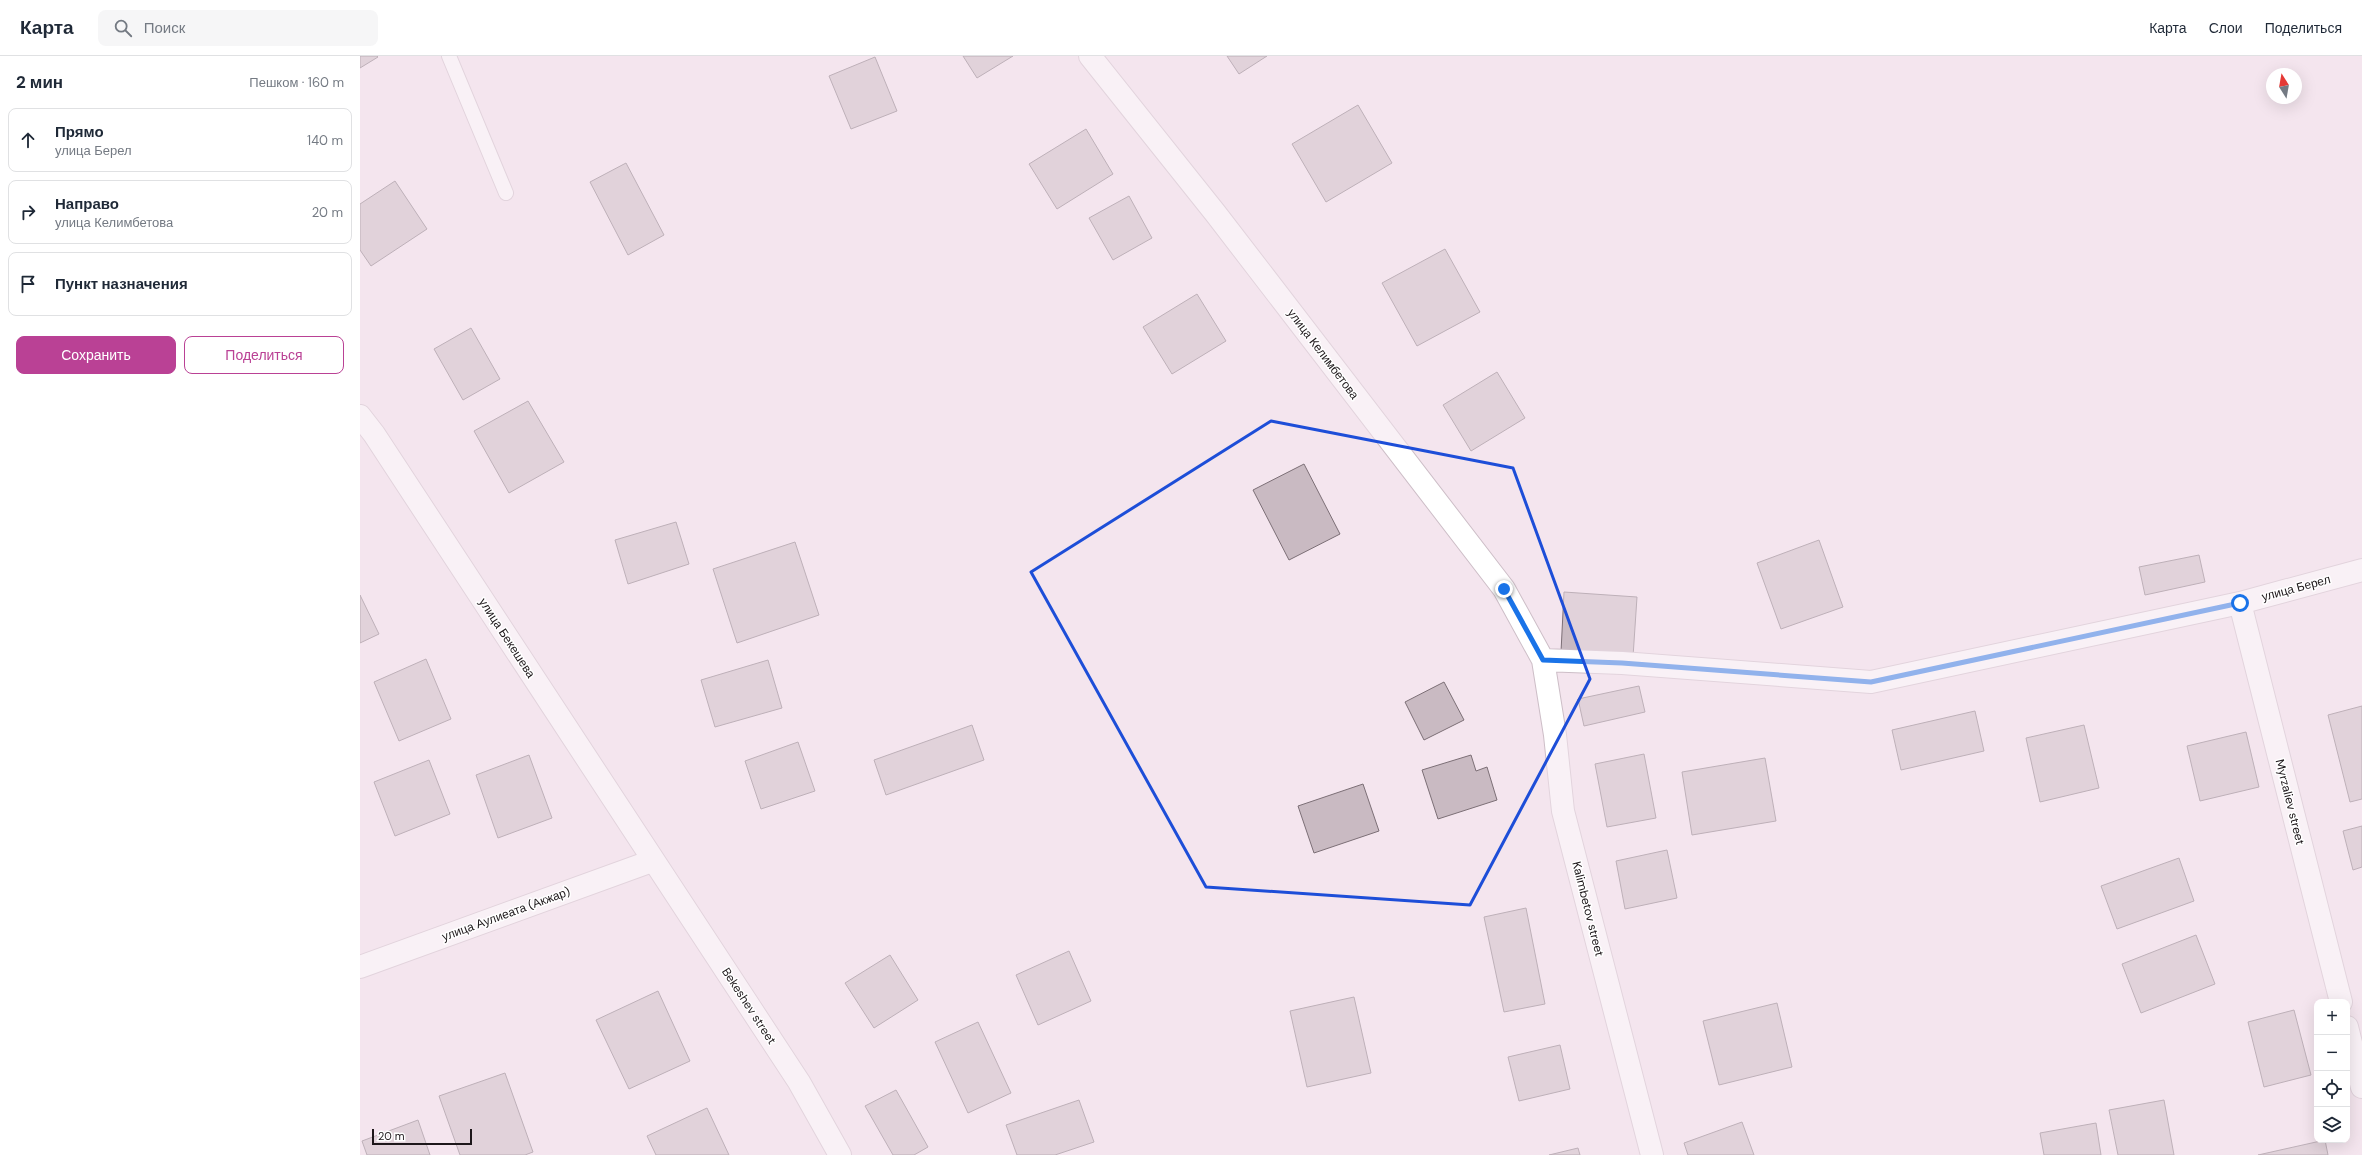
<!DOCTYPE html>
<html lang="ru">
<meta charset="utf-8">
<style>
:root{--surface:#fff;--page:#f6f6f7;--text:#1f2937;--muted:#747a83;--line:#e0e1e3;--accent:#ba4195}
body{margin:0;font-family:"DM Sans",sans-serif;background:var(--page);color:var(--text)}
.controls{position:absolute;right:12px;bottom:12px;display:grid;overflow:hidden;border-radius:8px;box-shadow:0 4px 16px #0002}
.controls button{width:36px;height:36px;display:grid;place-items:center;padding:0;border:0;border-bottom:1px solid var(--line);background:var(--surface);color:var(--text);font:20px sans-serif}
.compass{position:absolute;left:1906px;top:12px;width:36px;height:36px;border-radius:50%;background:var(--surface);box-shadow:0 4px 16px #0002;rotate:349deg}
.scale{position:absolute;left:12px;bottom:10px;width:100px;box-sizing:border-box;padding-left:4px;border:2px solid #1d171a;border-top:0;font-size:11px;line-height:14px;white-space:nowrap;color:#1d171a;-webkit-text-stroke:3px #fff;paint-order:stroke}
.stop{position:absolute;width:12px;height:12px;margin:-9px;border:3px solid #1a73e8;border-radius:50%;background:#fff}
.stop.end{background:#1a73e8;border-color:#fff;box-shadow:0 1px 4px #0008}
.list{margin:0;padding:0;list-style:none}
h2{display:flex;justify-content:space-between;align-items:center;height:52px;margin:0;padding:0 16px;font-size:17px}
h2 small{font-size:13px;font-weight:400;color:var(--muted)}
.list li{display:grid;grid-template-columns:26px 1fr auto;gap:12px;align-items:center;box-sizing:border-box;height:64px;margin:0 8px 8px;padding:0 8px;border:1px solid var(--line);border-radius:8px}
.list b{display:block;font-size:15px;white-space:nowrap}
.list p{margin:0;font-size:13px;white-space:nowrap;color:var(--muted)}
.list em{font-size:13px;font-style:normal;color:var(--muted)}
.actions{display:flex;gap:8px;padding:12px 16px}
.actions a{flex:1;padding:9px 0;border:1px solid var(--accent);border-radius:8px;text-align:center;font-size:14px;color:var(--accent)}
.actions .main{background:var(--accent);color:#fff}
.icon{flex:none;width:22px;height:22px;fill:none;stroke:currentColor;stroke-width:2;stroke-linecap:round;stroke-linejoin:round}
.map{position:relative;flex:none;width:2002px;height:1099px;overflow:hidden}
header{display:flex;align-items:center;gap:24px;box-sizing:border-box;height:56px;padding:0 20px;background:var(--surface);border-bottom:1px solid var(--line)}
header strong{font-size:19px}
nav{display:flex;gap:22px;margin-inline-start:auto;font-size:14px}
.search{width:280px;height:36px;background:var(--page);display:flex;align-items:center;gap:10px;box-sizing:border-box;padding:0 14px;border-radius:8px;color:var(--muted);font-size:15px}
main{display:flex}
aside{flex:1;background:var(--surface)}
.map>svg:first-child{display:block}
.building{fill:#c9bac2;stroke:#7c6f76}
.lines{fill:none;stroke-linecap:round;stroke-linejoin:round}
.lane-casing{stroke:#cdbec7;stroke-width:16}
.street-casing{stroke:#cdbec7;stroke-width:24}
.secondary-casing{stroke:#cdbec7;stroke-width:24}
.lane{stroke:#fff;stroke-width:14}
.street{stroke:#fff;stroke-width:22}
.secondary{stroke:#fff;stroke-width:22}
.route{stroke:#1a73e8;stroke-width:5}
.marked{fill:none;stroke:#1d4ed8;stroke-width:3;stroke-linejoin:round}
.labels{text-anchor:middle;stroke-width:3;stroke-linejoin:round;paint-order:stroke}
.street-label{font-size:12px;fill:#1d171a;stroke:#fff}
</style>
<header>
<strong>Карта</strong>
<div class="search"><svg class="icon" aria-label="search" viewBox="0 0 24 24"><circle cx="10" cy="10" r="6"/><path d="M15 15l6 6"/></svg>Поиск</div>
<nav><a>Карта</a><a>Слои</a><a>Поделиться</a></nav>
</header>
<main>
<aside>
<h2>2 мин<small>Пешком · 160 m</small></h2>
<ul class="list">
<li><svg class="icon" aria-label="ahead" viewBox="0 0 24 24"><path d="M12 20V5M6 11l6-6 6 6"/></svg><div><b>Прямо</b><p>улица Берел</p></div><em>140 m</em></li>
<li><svg class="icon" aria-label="right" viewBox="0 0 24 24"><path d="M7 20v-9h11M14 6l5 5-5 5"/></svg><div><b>Направо</b><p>улица Келимбетова</p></div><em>20 m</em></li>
<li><svg class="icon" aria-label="arrive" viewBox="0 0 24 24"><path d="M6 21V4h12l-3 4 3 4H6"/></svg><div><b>Пункт назначения</b></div></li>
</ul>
<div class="actions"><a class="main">Сохранить</a><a>Поделиться</a></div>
</aside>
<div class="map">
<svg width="2002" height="1099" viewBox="0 0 2002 1099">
<rect width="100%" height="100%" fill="#f4e5ee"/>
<path class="building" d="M0,0H17L18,1L0,12Z
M603,0H653L617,22Z
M867,0H907L879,18Z
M515,1L537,55L491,73L469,20Z
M998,49L1032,107L966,146L932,88Z
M726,73L753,118L697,153L669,108Z
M266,107L304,179L268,199L230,126Z
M35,125L67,173L11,210L0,194V148Z
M769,140L792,182L753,204L729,162Z
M1085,193L1120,256L1057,290L1022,227Z
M837,238L866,285L812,318L783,271Z
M111,272L140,323L103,344L74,293Z
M1137,316L1165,362L1111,395L1083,349Z
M168,345L204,406L149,437L114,375Z
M944,408L980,478L929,504L893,434Z
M316,466L329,508L268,528L255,484Z
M1459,484L1483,551L1421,573L1397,507Z
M435,486L459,559L377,587L353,513Z
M1839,499L1845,526L1785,539L1779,511Z
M1204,536L1277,541L1273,601L1201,596Z
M0,539L19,578L0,587Z
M66,603L91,663L39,685L14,626Z
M408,604L422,652L355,671L341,624Z
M1084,626L1104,664L1064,684L1045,646Z
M1279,630L1285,656L1224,670L1218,643Z
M2002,650V743L1990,746L1968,659Z
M1615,655L1624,695L1541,714L1532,674Z
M612,669L624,704L526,739L514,704Z
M1724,669L1739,732L1680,746L1666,682Z
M1886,676L1899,731L1840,745L1827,690Z
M438,686L455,735L401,753L385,705Z
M1284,698L1296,762L1247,771L1235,708Z
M169,699L192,762L138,782L116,719Z
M1111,699L1116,715L1127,711L1137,744L1078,763L1062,714Z
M1405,702L1416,765L1332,779L1322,716Z
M69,704L90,758L35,780L14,726Z
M1003,728L1019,775L954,797L938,750Z
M2002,770V811L1993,814L1983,775Z
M1307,794L1317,842L1265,853L1256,805Z
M1819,802L1834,845L1757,873L1741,830Z
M1166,852L1185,948L1144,956L1124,861Z
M1836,879L1855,928L1781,957L1762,908Z
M709,895L731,945L678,969L656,919Z
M530,899L558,944L514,972L485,927Z
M298,935L330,1005L269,1033L236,964Z
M994,941L1011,1017L947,1031L930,955Z
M1417,947L1432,1011L1359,1029L1343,965Z
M1934,954L1951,1019L1904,1031L1888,966Z
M618,966L651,1037L608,1057L575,986Z
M1200,989L1210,1033L1159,1045L1148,1001Z
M145,1017L173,1096L165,1099H100L79,1040Z
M536,1034L568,1091L554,1099H533L505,1050Z
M719,1044L734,1086L695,1099H657L646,1069Z
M1804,1044L1814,1099H1758L1749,1054Z
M347,1052L369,1099H296L287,1080Z
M58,1064L70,1099H7L2,1085Z
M1382,1066L1394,1099H1328L1324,1087Z
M1736,1067L1741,1099H1684L1680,1077Z
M1965,1084L1968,1099H1898Z
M1218,1092L1220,1099H1189Z"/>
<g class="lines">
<defs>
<path id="lane" d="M89,0L146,137"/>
<path id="street" d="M730,0L856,158L1144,533L1183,604L1195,679L1203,755L1292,1099
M1880,547L1981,946
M1183,604L1262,607L1511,626L1880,547L2002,514
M0,911L292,805
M1987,971L2002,1031"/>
<path id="secondary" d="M0,360L14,378L439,1026L480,1099"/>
</defs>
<use href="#lane" class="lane-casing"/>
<use href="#street" class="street-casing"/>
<use href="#secondary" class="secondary-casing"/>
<use href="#lane" class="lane"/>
<use href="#street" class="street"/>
<use href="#secondary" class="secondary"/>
</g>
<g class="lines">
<path class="route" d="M1144,533L1183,604L1262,607L1511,626L1880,547"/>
</g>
<path d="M0 0H2002V1099H0ZM911,365L1153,412L1230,623L1110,849L846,831L671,516Z" fill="#f4e5ee" fill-opacity=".55" fill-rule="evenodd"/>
<path class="marked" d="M911,365L1153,412L1230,623L1110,849L846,831L671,516Z"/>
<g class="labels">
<g class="street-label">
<text transform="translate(963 298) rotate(53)" y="4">улица Келимбетова</text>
<text transform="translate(1936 532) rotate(-15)" y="4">улица Берел</text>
<text transform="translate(147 582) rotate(57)" y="4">улица Бекешева</text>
<text transform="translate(1930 746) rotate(76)" y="4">Myrzaliev street</text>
<text transform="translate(1228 853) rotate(76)" y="4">Kalimbetov street</text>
<text transform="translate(146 858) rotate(-20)" y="4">улица Аулиеата (Акжар)</text>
<text transform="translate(389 950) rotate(57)" y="4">Bekeshev street</text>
</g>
</g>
</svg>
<div class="controls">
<button>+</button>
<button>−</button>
<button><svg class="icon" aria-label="locate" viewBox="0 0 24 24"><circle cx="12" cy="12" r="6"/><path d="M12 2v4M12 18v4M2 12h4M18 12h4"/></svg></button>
<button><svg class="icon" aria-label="layers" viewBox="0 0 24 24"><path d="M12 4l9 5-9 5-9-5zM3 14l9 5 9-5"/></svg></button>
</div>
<svg class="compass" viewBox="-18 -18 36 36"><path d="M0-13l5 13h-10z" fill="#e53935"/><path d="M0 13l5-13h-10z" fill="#747a83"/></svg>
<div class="scale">20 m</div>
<div class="stop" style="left:1880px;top:547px"></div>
<div class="stop end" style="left:1144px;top:533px"></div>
</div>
</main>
